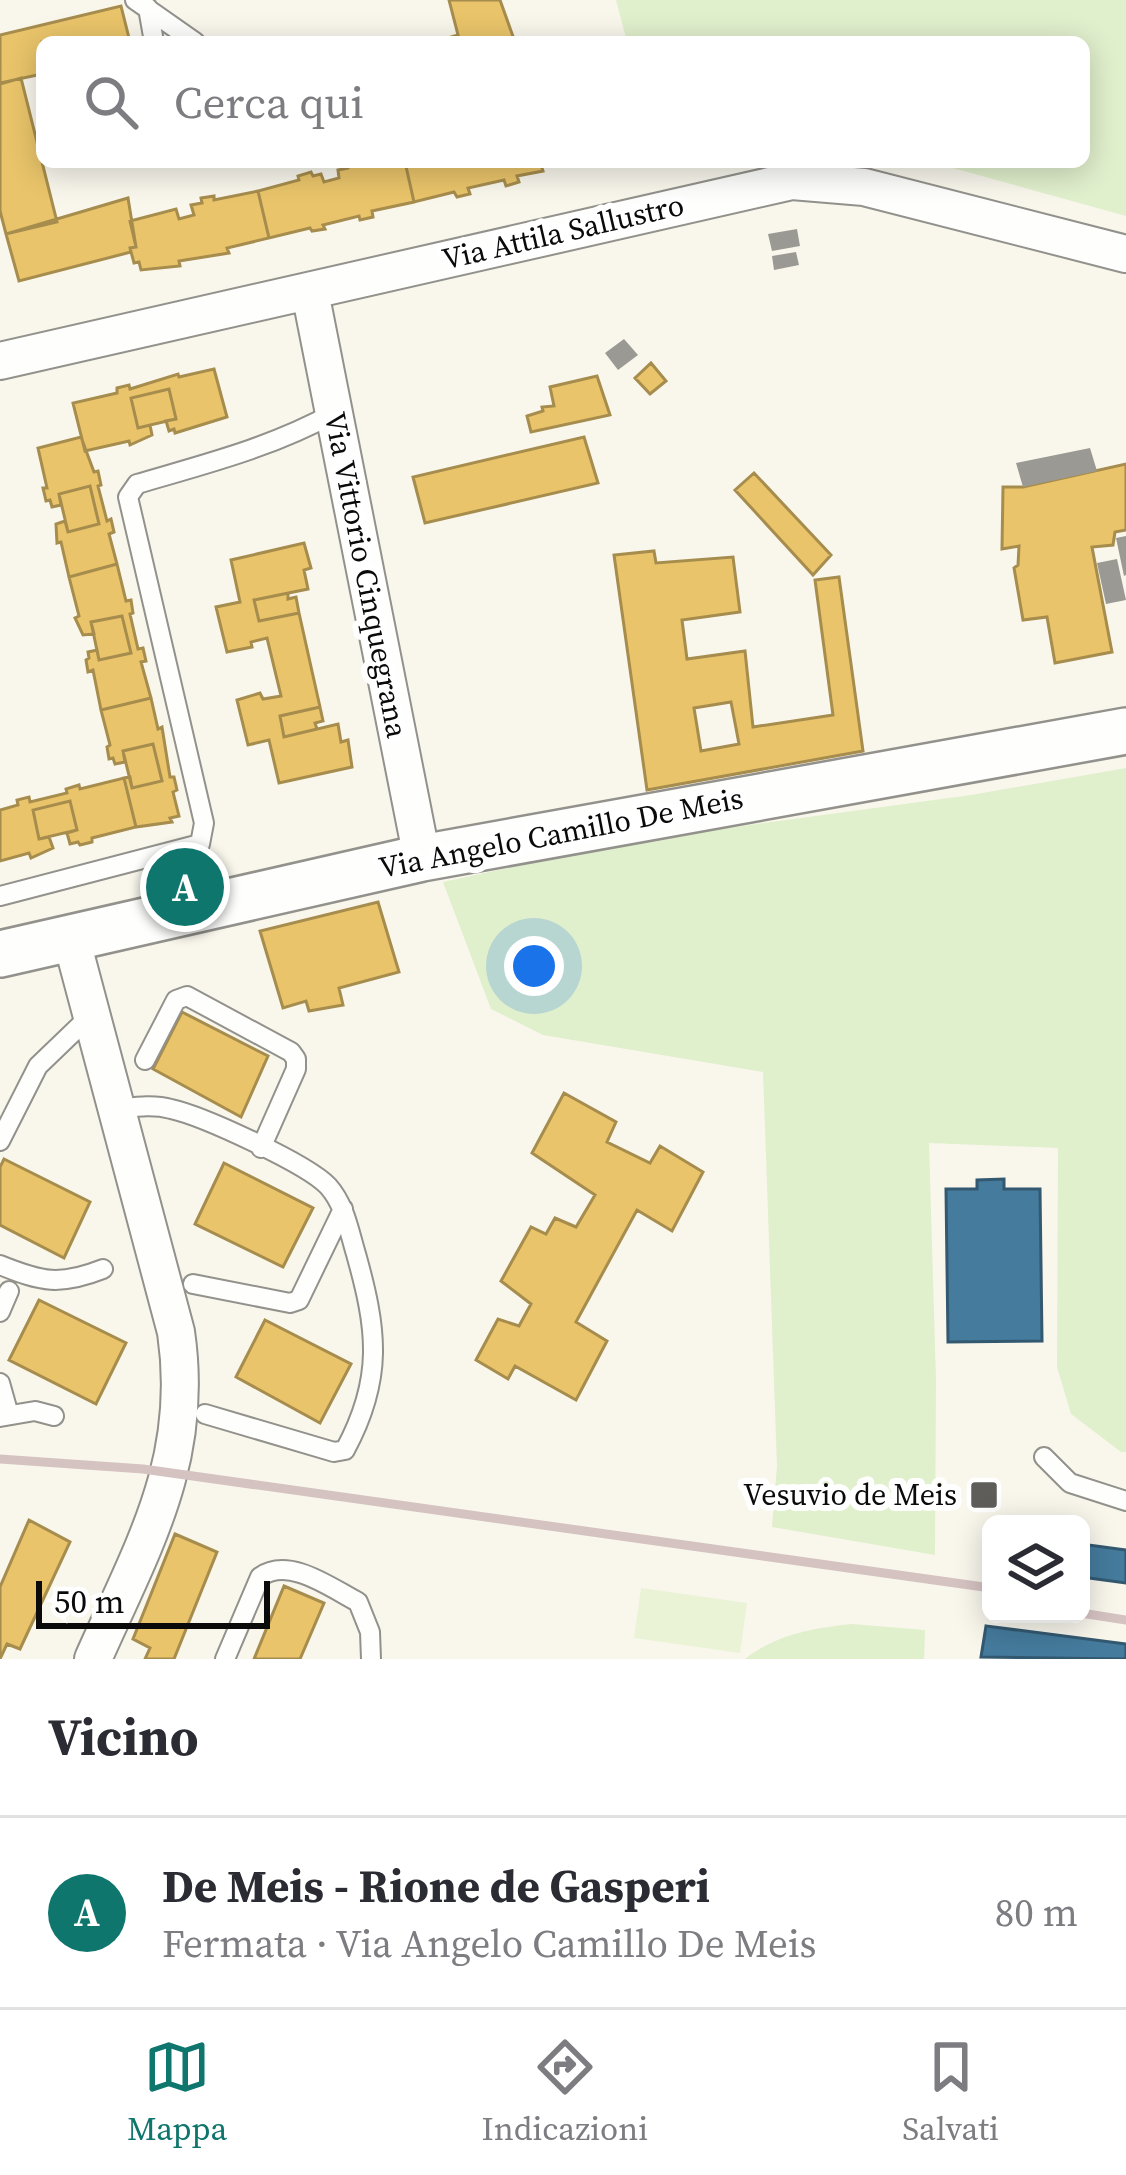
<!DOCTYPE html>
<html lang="it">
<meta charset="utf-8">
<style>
:root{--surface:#fff;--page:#f7f7f7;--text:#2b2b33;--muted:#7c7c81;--line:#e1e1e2;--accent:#0f766e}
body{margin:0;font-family:"Source Serif 4",serif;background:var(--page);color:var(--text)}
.controls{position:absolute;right:36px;bottom:36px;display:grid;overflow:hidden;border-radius:18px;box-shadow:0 6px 30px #0003}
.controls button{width:108px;height:108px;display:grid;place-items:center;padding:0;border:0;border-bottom:3px solid var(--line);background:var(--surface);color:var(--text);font:60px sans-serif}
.scale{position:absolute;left:36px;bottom:30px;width:234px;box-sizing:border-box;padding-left:12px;border:6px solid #0a0a0a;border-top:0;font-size:33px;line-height:42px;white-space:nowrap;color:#0a0a0a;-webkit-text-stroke:9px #fff;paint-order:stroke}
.you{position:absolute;left:534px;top:966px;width:42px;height:42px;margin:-30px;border:9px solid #fff;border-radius:50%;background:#1a73e8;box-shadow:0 0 0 18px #1a73e833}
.badge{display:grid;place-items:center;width:78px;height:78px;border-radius:50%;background:var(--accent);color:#fff;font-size:39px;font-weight:700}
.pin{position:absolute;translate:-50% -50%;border:6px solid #fff;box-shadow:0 3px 12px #0006}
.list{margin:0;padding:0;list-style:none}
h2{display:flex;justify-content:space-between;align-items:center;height:156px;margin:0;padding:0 48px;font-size:51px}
h2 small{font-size:39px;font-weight:400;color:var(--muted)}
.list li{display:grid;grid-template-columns:78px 1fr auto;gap:36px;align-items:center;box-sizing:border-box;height:192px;padding:0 48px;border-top:3px solid var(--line)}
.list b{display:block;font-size:45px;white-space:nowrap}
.list p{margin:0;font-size:39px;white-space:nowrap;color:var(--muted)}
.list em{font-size:39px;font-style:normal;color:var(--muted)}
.icon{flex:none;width:66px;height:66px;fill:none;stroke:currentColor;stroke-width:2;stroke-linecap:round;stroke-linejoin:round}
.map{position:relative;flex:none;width:1126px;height:1659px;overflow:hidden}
.search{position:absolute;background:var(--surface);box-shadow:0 6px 30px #0003;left:36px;right:36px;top:36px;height:132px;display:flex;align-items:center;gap:30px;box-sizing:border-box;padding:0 42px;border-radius:18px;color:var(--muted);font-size:45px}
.sheet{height:348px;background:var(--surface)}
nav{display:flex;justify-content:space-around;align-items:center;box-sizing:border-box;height:168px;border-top:3px solid var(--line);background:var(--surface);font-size:33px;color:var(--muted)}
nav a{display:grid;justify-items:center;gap:6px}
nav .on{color:var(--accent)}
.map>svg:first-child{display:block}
.green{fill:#e0efcc}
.pitch{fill:#eaf3d5}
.homes{fill:#e9c46a;stroke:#a68c4d;stroke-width:3;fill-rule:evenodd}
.public{fill:#457b9d;stroke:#335971;stroke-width:3}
.building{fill:#9b9993}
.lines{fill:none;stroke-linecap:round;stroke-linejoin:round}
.service-casing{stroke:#92918c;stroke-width:22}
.minor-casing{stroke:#92918c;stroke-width:40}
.tertiary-casing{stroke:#92918c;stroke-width:50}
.service{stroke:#fefefc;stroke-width:18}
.minor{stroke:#fefefc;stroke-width:36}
.tertiary{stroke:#fefefc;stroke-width:45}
.rail{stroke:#d5c3c2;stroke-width:9}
.poi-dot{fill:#5e5d59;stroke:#fff;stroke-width:4.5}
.labels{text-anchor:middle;stroke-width:12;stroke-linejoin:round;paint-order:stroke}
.street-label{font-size:30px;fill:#0a0a0a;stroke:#fff}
.poi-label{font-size:30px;fill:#0a0a0a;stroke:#fff;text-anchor:end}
</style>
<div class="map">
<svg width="1126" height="1659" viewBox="0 0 1126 1659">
<rect width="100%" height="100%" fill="#f9f7ec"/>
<path class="green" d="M616,0H1126V216L931,162H1084V42H627Z
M1126,768V1452H1121L1071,1414L1057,1367L1058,1148L929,1143L936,1380L935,1555L772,1527L777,1466L763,1072L543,1035L491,1009L443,882L632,841L971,795Z
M852,1624L925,1630L924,1659H745C777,1634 813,1628 852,1624Z"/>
<path class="pitch" d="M641,1588L747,1603L740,1653L634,1638Z"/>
<path class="homes" d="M449,0H500L515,42H452L451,37L458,35Z
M121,6L130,42H42V74L0,83V35Z
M21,78L57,222L6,234L0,211V84Z
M360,162H405L414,202L372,211L373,217L360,220L359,216L323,225L325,229L312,231L310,228L269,238L258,191L299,180L298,176L311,172L313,176L321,174L324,182L339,178L338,170L348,168V163Z
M405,162H540L543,171L517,176L519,182L506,186L504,180L468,188L470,194L457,197L454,192L414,202Z
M258,191L269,238L227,248L229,253L179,261L180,266L141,270L139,262L134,263L130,248L136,247L130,221L176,209L179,219L194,215L191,205L202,203L201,198L214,196V200Z
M128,198L136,247L130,248L131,252L19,281L6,234Z
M651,363L666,381L650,394L635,378Z
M214,369L227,417L175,433L174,429L169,431L166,421L176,419L169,389L131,398L138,428L150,425L152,435L130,445L129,441L85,451L73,403L117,393V388L129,385L130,389L178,374L179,377Z
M597,376L610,415L531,432L527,416L543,411L542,407L554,406L550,387Z
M169,389L176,419L138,428L131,398Z
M81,437L94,472L98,471L101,485L98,486L107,521L111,519L114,532L109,534L117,564L69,577L61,542L57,543L56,524L65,521L68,532L99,524L90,486L59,494L61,505L52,507L50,500L46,501L43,488H47L38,448Z
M584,437L598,483L425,523L413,477Z
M1126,464V530L1115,532L1113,545L1092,547L1112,652L1055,663L1047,617L1023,620L1014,568L1018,565L1019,546L1002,549L1003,487H1023Z
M754,473L831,555L813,575L735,490Z
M90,486L99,524L68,532L59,494Z
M304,543L311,568L304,570L308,589L254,600L259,621L299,613L320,707L280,716L284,737L338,724L341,742L348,740L352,767L279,783L269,740L248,745L237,700L260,693L263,699L281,696L267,638L251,642L252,647L227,652L216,607L240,602L231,560Z
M654,551L656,563L733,557L740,612L682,620L687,659L745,651L753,727L833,715L815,580L839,577L863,751L647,790L614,555ZM731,702L739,744L701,751L694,708Z
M117,564L126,601L131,600L133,613L130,614L138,649L143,648L146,661L141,662L151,698L101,710L93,670L88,672L86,660L89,658L88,652L97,650L99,660L131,653L122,616L91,622L94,634L83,635L75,618L79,616L69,577Z
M288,593V599L296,597L299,613L259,621L254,600Z
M122,616L131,653L99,660L91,622Z
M151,698L158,729L162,727L170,777H174L177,790L173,792L179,816L170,818L172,822L136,827L124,778L130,777L132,788L162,781L153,744L123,751L125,762L115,764L113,758L109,759L107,747L110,745L101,710Z
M320,707L323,721L315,723L317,729L284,737L280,716Z
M153,744L162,781L132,788L123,751Z
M124,778L136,827L92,838V842L80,845L78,842L70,844L67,833L77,830L70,801L33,810L39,839L49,837L53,848L31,858L29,853L0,861V810L18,805L17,800L29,797L30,802L67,793L66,789L79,785L80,789Z
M70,801L77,830L39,839L33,810Z
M378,902L399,972L339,988L343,1005L309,1011L306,1001L283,1008L260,931Z
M182,1012L268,1056L241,1117L153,1069Z
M564,1093L616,1122L607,1142L650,1163L660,1146L703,1172L672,1231L637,1210L576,1322L607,1341L576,1400L515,1366L508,1379L476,1360L498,1319L519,1326L531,1304L501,1281L531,1227L546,1234L555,1218L576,1227L595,1195L532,1153Z
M4,1159L90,1202L64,1258L0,1225V1167Z
M224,1163L313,1208L283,1267L195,1224Z
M39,1300L126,1343L96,1404L9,1360Z
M265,1320L351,1364L320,1423L236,1377Z
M29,1520L70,1542L20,1649L7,1644L0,1659V1587Z
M175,1534L217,1552L174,1659H145L150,1648L133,1639Z
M284,1586L324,1603L300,1659H254Z"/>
<path class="public" d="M1004,1179V1189H1040L1042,1341L948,1342L946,1189H977V1180Z
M1081,1544L1126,1550V1583L1081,1577Z
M986,1626L1126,1644V1659L981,1657Z"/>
<path class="building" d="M797,229L800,246L772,251L768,234Z
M796,252L799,265L774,270L772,256Z
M624,339L638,355L618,370L605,353Z
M1090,448L1097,471L1023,487L1016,463Z
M1126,536V575L1124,576L1116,538Z
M1117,559L1126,600L1106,604L1097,563Z"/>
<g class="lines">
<defs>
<path id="service" d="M135,0L195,42
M148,8L154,42
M0,896L200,844L204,823L128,497L137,484C205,464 270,448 334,413
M145,1060L176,1000L187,996L291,1052L296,1059V1069L261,1148
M116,1109C135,1107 153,1104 171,1109C203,1116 307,1164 328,1186C345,1205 349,1231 356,1254C377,1329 384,1378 345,1450L334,1452L205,1414
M0,1141L38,1066L90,1016
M0,1265C42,1282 60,1286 103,1269
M193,1284L290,1303L299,1300L343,1209
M0,1312L9,1291
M0,1383L9,1415
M0,1417L35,1411L54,1416
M1044,1457L1070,1483L1126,1501
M225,1659L260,1577C289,1556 331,1588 358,1602L370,1632L371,1659"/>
<path id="minor" d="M310,292L422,858
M0,361L792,181L864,187L1126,254
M71,938L176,1332C195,1460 143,1546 93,1659"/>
<path id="tertiary" d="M0,954L422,858L1126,731"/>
</defs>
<use href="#service" class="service-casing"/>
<use href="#minor" class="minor-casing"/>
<use href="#tertiary" class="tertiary-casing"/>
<use href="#service" class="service"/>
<use href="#minor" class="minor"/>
<use href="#tertiary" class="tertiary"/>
<path class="rail" d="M0,1459L143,1469L991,1588
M1081,1613L1126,1620"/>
</g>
<rect class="poi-dot" x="969" y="1480" width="30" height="30" rx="6"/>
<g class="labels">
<g class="street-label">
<text transform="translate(563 232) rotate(-13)" y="10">Via Attila Sallustro</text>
<text transform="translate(366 575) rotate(79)" y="10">Via Vittorio Cinquegrana</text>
<text transform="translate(561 833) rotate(-11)" y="10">Via Angelo Camillo De Meis</text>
</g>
<g class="poi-label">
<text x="957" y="1505">Vesuvio de Meis</text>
</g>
</g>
</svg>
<div class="controls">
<button><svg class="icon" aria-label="layers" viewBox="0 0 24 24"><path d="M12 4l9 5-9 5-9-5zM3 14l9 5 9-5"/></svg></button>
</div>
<div class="scale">50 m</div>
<div class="you"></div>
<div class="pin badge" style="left:185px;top:887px">A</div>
<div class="search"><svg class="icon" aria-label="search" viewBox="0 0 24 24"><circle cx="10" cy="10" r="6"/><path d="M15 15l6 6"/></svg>Cerca qui</div>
</div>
<section class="sheet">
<h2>Vicino<small></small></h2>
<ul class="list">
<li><span class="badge">A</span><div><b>De Meis - Rione de Gasperi</b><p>Fermata · Via Angelo Camillo De Meis</p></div><em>80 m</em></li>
</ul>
</section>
<nav>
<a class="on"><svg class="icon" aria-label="map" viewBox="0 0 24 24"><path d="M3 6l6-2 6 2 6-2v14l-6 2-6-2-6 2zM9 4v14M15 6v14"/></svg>Mappa</a>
<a><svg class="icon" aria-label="directions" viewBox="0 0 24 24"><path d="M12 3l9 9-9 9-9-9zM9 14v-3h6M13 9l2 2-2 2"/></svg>Indicazioni</a>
<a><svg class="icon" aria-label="saved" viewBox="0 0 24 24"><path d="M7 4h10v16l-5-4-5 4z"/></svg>Salvati</a>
</nav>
